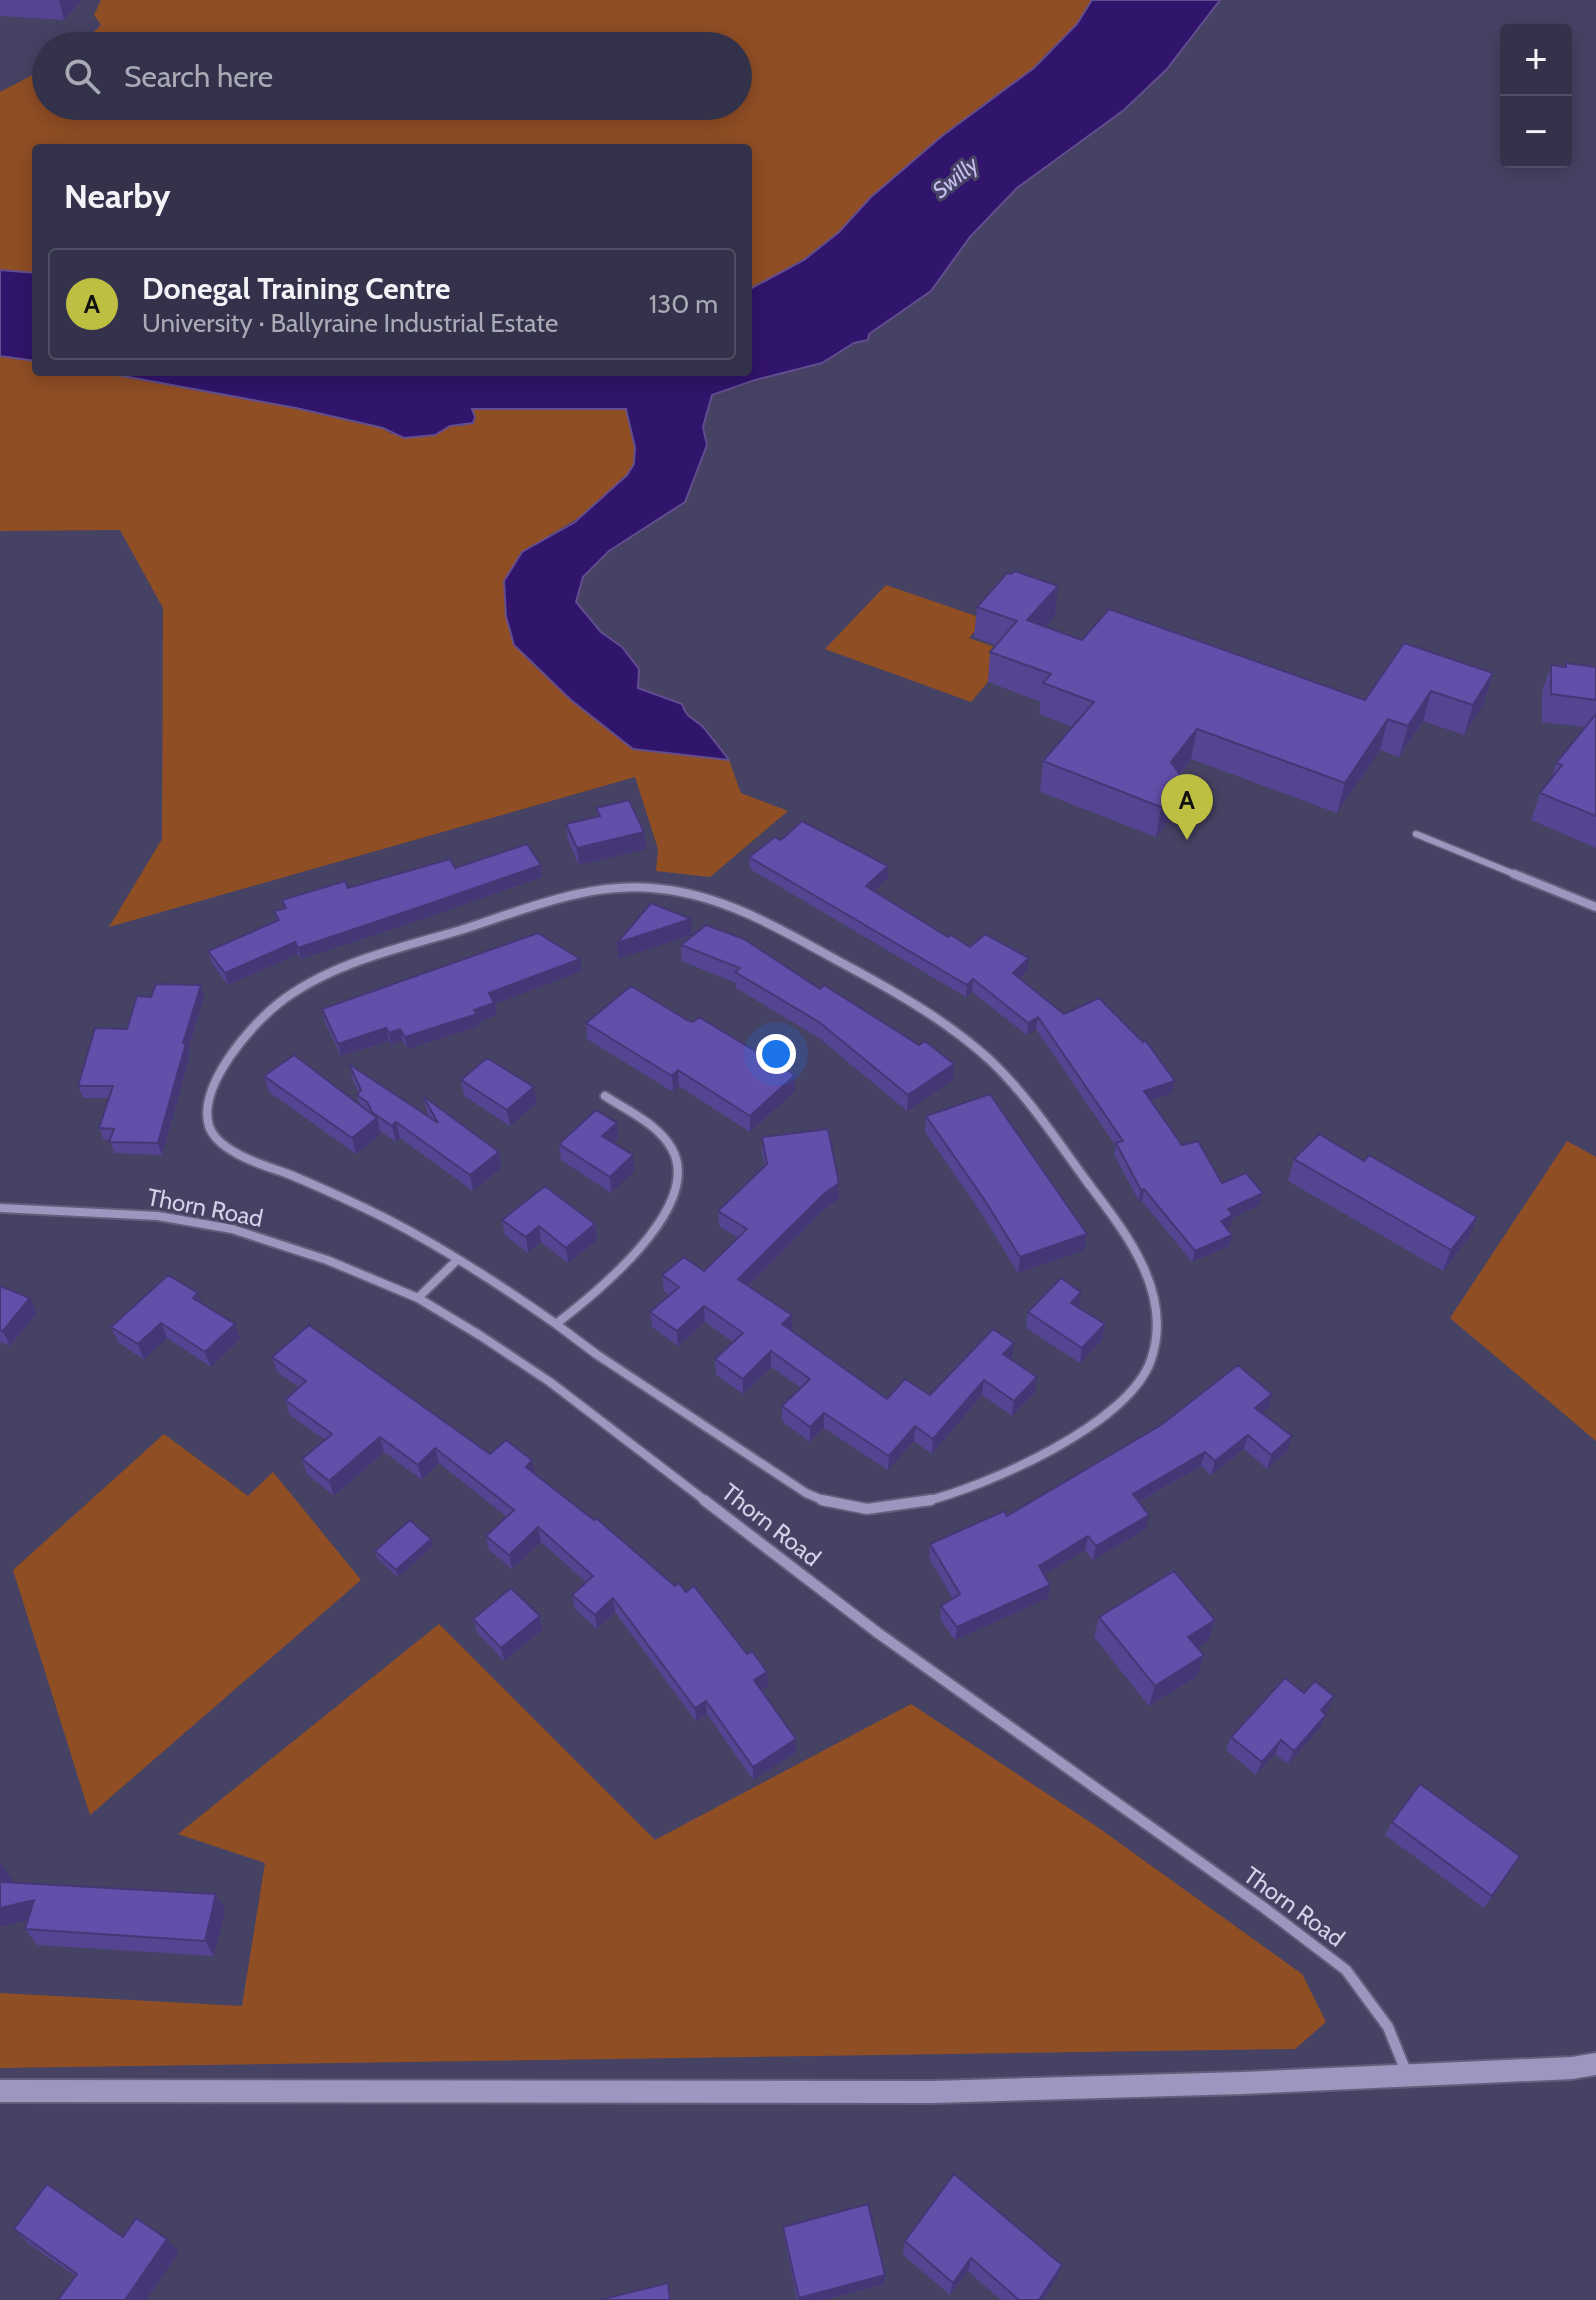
<!DOCTYPE html>
<meta charset="utf-8">
<style>
:root{--surface:#34324b;--page:#3c3a52;--text:#f1f3f6;--muted:#a9aab5;--line:#4e4d63;--accent:#bdbf43}
body{margin:0;font-family:Cabin,sans-serif;background:var(--page);color:var(--text)}
.controls{position:absolute;right:24px;top:24px;display:grid;overflow:hidden;border-radius:8px;box-shadow:0 4px 20px #0003}
.controls button{width:72px;height:72px;display:grid;place-items:center;padding:0;border:0;border-bottom:2px solid var(--line);background:var(--surface);color:var(--text);font:40px sans-serif}
.you{position:absolute;left:776px;top:1054px;width:28px;height:28px;margin:-20px;border:6px solid #fff;border-radius:50%;background:#1a73e8;box-shadow:0 0 0 12px #1a73e833}
.badge{display:grid;place-items:center;width:52px;height:52px;border-radius:50%;background:var(--accent);color:#111;font-size:26px;font-weight:700}
.pin{position:absolute;translate:-50% -66px;filter:drop-shadow(0 2px 4px #0008)}
.pin::after{content:'';position:absolute;top:42px;width:28px;height:24px;background:inherit;clip-path:polygon(0 0,100% 0,50% 100%)}
.list{margin:0;padding:0;list-style:none}
h2{display:flex;justify-content:space-between;align-items:center;height:104px;margin:0;padding:0 32px;font-size:34px}
h2 small{font-size:26px;font-weight:400;color:var(--muted)}
.list li{display:grid;grid-template-columns:52px 1fr auto;gap:24px;align-items:center;box-sizing:border-box;height:112px;margin:0 16px 16px;padding:0 16px;border:2px solid var(--line);border-radius:8px}
.list b{display:block;font-size:30px;white-space:nowrap}
.list p{margin:0;font-size:26px;white-space:nowrap;color:var(--muted)}
.list em{font-size:26px;font-style:normal;color:var(--muted)}
.icon{flex:none;width:44px;height:44px;fill:none;stroke:currentColor;stroke-width:2;stroke-linecap:round;stroke-linejoin:round}
.map{position:relative;flex:none;width:1596px;height:2300px;overflow:hidden}
.search{position:absolute;background:var(--surface);box-shadow:0 4px 20px #0003;left:32px;top:32px;width:720px;height:88px;display:flex;align-items:center;gap:20px;box-sizing:border-box;padding:0 28px;border-radius:44px;color:var(--muted);font-size:30px}
.panel{position:absolute;background:var(--surface);box-shadow:0 4px 20px #0003;left:32px;top:144px;width:720px;height:232px;border-radius:8px}
.map>svg:first-child{display:block}
.green{fill:#904e25}
.water{fill:#31146b;stroke:#624d90;stroke-width:2}
.lines{fill:none;stroke-linecap:round;stroke-linejoin:round}
.street-far2-casing{stroke:#625e7b;stroke-width:9}
.street-far1-casing{stroke:#625e7b;stroke-width:12}
.street-casing{stroke:#625e7b;stroke-width:14}
.secondary-casing{stroke:#625e7b;stroke-width:4}
.street-far2{stroke:#9c97be;stroke-width:6}
.street-far1{stroke:#9c97be;stroke-width:8}
.street{stroke:#9c97be;stroke-width:10}
.secondary{fill:#9c97be;fill-rule:evenodd}
.wall{fill:#544491}
.shaded-wall{fill:#453776}
.building{fill:#624fa9;stroke:#453776;stroke-width:2}
.labels{text-anchor:middle;stroke-width:6;stroke-linejoin:round;paint-order:stroke}
.far-water-label{font-size:22px;font-style:italic;fill:#c5c0f0;stroke:#464264}
.street-label{font-size:24px;fill:#d3d1e6;stroke:#464264}
</style>
<div class="map">
<svg width="1596" height="2300" viewBox="0 0 1596 2300">
<rect width="100%" height="100%" fill="#464264"/>
<path class="green" d="M101,0H1092L1077,24L1034,68L981,106L871,196L839,232L804,260L748,290V148H36V273L0,270V92L46,68V106H738V46H80L101,25L94,15Z
M0,356L36,361V372H101L296,408L366,423L383,428L391,434L435,435L450,426H464L471,409H627C631,425 640,448 634,464C626,488 571,524 549,535L514,645L571,700L633,749L729,760L741,793L788,811L710,877L656,871L658,849L635,777L109,927L162,839L163,608L120,530L0,531Z
M886,585L985,619L969,638L1012,653L971,702L825,649Z
M1567,1141L1596,1157V1441L1450,1318Z
M164,1434L248,1496L273,1472L361,1580L90,1815L13,1570Z
M439,1624L655,1840L911,1704L1096,1826L1302,1974L1326,2022L1295,2049L0,2068V1993L242,2006L265,1863L178,1834Z"/>
<path class="water" d="M1092,0H1220L1167,69L1124,110L1017,188L970,237L931,291L869,334L868,340L854,343L822,363L755,380L712,395L703,427L707,445L685,502L609,551L583,577L576,602L601,632L622,647L639,669L638,688L682,704C688,721 694,717 704,728C712,738 721,749 729,760L633,749L571,700L514,645L506,616L504,581L522,552L575,522L627,475L634,464L635,447L626,409H472L475,417L473,423L450,426L435,435L404,438L383,428L296,408L101,372H748V290L804,260L839,232L871,197L942,136L1034,68L1077,24Z
M0,270L36,273V361L0,356Z"/>
<g class="lines">
<defs>
<path id="street-far2" d="M1416,834L1519,876"/>
<path id="street-far1" d="M1514,874L1596,907
M0,1208L158,1216L232,1229L327,1260L418,1298L481,1336L550,1382L707,1502
M418,1298L456,1261
M556,1324L596,1354L806,1493L827,1502
M556,1324C502,1286 447,1250 389,1220C357,1204 324,1189 291,1175C272,1168 253,1163 236,1153C225,1147 213,1138 209,1126C197,1086 251,1025 279,1003C330,963 400,948 461,930C526,909 592,880 661,889C727,896 785,932 842,963C894,991 946,1020 990,1060C1028,1096 1057,1141 1088,1183C1126,1233 1174,1293 1151,1360C1128,1425 987,1486 923,1502
M556,1324C595,1294 704,1207 672,1149C658,1124 628,1111 605,1096"/>
<path id="street" d="M704,1500L878,1633L1263,1907L1346,1970L1388,2027L1407,2074
M822,1500L867,1509L931,1500"/>
<path id="secondary" d="M1596,2053V2075L1572,2079L1242,2094L932,2103L0,2102V2080L932,2081L1242,2072L1572,2057Z"/>
</defs>
<use href="#street-far2" class="street-far2-casing"/>
<use href="#street-far1" class="street-far1-casing"/>
<use href="#street" class="street-casing"/>
<use href="#secondary" class="secondary-casing"/>
<use href="#street-far2" class="street-far2"/>
<use href="#street-far1" class="street-far1"/>
<use href="#street" class="street"/>
<use href="#secondary" class="secondary"/>
</g>
<path class="wall" d="M0,0H82L64,20L0,16Z
M1058,586L1055,616L1045,627L1082,640L1365,700L1493,673L1484,703L1464,735L1423,721L1399,757L1380,750L1337,813L1191,759L1180,775L1183,779L1177,810L1156,837L1040,792L1043,761L1073,727L1039,714L1041,702L988,682L990,652L996,645L974,637L977,607Z
M1566,663L1596,667V848L1531,820L1540,793L1551,780L1556,763L1585,727L1542,722V692L1551,665L1564,667Z
M596,808L644,832L646,849L579,865L568,840L566,824L597,816Z
M781,840L888,878L874,891L948,937L1027,971L1019,978L1064,1014L1172,1093L1150,1100L1182,1145L1222,1183L1260,1205L1233,1217L1230,1227L1227,1229L1232,1235L1229,1246L1192,1262L1142,1201H1139L1114,1155L1116,1146L1036,1029L1027,1035L972,992L966,997L750,869L749,857Z
M541,865L542,877L423,919L301,959L298,954L228,985L212,963L208,951L277,921L274,911L284,908L282,900L455,868Z
M681,945L820,989L954,1064L953,1080L907,1111L819,1038L736,988V983L682,961Z
M582,971L495,1004L496,1015L478,1022L479,1026L407,1049L403,1041L391,1045L389,1041L341,1056L325,1022L322,1009Z
M204,997L188,1050L190,1055L162,1155L114,1153L110,1140H104L99,1128L109,1098H83L78,1086L127,1029Z
M586,1023L795,1091L750,1132L679,1086L673,1092L587,1039Z
M349,1064L430,1118L427,1112L423,1096L499,1152L501,1168L473,1191L400,1138L396,1142L380,1131L381,1134L356,1154L269,1092L264,1076L360,1105L357,1095L359,1093L353,1081Z
M461,1080L537,1103L510,1126L464,1096Z
M926,1116L1087,1234L1084,1250L1018,1273L982,1214L925,1132Z
M617,1123L618,1139L614,1143L634,1171L611,1193L561,1160L559,1144Z
M762,1137L839,1199L824,1209L748,1286L792,1315L791,1331L887,1399L930,1395L1012,1358L1011,1359L1035,1392L1012,1416L982,1395L932,1454L914,1441L888,1470L824,1428L810,1442L782,1421V1406L801,1388L771,1367L743,1394L716,1375L715,1359L733,1342L705,1322L678,1346L652,1327L650,1312L669,1295L664,1291L662,1275L704,1271L738,1238L719,1226L718,1211L765,1166L762,1153Z
M1294,1159L1469,1238L1443,1271L1288,1181Z
M502,1220L595,1224L597,1240L568,1263L541,1242L528,1253L505,1235Z
M0,1286L37,1313L10,1346L0,1342Z
M202,1303L240,1339L211,1367L167,1338L144,1360L118,1342L111,1327Z
M1078,1307L1105,1324L1102,1340L1080,1363L1026,1328L1028,1312Z
M272,1357L490,1454L532,1460L535,1474L768,1686L761,1690L796,1752L753,1780L707,1714L696,1721L615,1612L597,1629L575,1609L572,1595L586,1582L541,1542L512,1569L489,1550L486,1536L507,1517L439,1463L422,1480L384,1452L334,1496L307,1474L302,1459L325,1440L290,1415L285,1400L299,1387L277,1372Z
M1272,1394L1268,1408L1262,1413L1287,1451L1267,1469L1244,1449L1211,1475L1201,1466L1139,1502L1146,1529L1093,1560L1085,1550L1044,1575L1050,1585L1048,1598L955,1640L940,1619L941,1606L953,1599L929,1558L930,1544L1007,1516Z
M433,1546L398,1577L377,1558L375,1551Z
M540,1616L542,1630L504,1661L477,1632L473,1619Z
M1099,1617L1208,1641L1197,1648L1204,1655L1197,1676L1149,1706L1094,1637Z
M1304,1693L1334,1696L1328,1710L1325,1713L1320,1728L1288,1764L1275,1754L1256,1775L1226,1750L1231,1737Z
M1392,1822L1520,1856L1484,1908L1385,1835Z
M0,1865H2L14,1882L216,1894L225,1910L214,1956L37,1945L25,1929L28,1920L0,1927Z
M783,2227L885,2275L884,2284L824,2300H797L784,2236Z
M14,2229L123,2237L179,2252L146,2300H58L75,2276L28,2243Z
M905,2241L1062,2265L1057,2278L1043,2300H1001L968,2271L950,2295L903,2255Z"/>
<path class="shaded-wall" d="M59,0H82L64,20Z
M1058,586L1055,616L1024,651L1027,620Z
M1493,673L1484,703L1464,735L1473,705Z
M1431,691L1423,721L1399,757L1408,726Z
M1388,719L1380,750L1337,813L1345,783Z
M1197,729L1191,759L1166,792L1171,762Z
M1183,779L1177,810L1156,837L1161,807Z
M644,832L646,849L579,865L577,848Z
M541,865L542,877L423,919L301,959L298,948Z
M888,866V878L866,898V886Z
M691,919L692,935L618,959L617,943Z
M295,942L298,954L228,985L225,973Z
M1029,958L1027,971L1011,985L1013,973Z
M580,959L582,971L495,1004L496,1015L478,1022L479,1026L407,1049L405,1037L489,993Z
M973,979L972,992L966,997L967,985Z
M201,985L204,997L188,1050L190,1055L162,1155L158,1143L183,1043Z
M1038,1017L1036,1029L1027,1035L1028,1023Z
M386,1028L389,1041L341,1056L338,1044Z
M400,1029L403,1041L391,1045L389,1033Z
M954,1064L953,1080L907,1111L908,1095Z
M678,1070L679,1086L673,1092L672,1076Z
M795,1075V1091L750,1132V1116Z
M1175,1081L1172,1093L1142,1103L1144,1091Z
M534,1087L537,1103L510,1126L507,1110Z
M377,1118L381,1134L356,1154L352,1138Z
M396,1122L400,1138L396,1142L392,1126Z
M617,1123L618,1139L604,1152L602,1136Z
M499,1152L501,1168L473,1191L470,1175Z
M633,1155L634,1171L611,1193L610,1177Z
M839,1183V1199L824,1209L739,1295L738,1279L824,1194Z
M1144,1189L1142,1201H1139L1141,1190Z
M1263,1193L1260,1205L1233,1217L1230,1227L1218,1233L1221,1221L1228,1209Z
M1477,1217L1469,1238L1443,1271L1451,1250Z
M595,1224L597,1240L568,1263L566,1248Z
M539,1226L541,1242L528,1253L526,1237Z
M1087,1234L1084,1250L1018,1273L1020,1257Z
M1232,1235L1229,1246L1192,1262L1195,1251Z
M1081,1292L1079,1307L1071,1303Z
M198,1293L204,1309L193,1298Z
M30,1298L37,1313L10,1346L3,1331Z
M704,1306L705,1322L678,1346L677,1331Z
M792,1315V1330L782,1340V1324Z
M161,1323L167,1338L144,1360L138,1344Z
M235,1324L240,1339L211,1367L205,1352Z
M1105,1324L1102,1340L1080,1363L1082,1348Z
M1014,1343L1012,1358L1001,1369L1003,1354Z
M771,1351V1367L743,1394V1379Z
M1037,1377L1035,1392L1012,1416L1014,1401Z
M984,1380L982,1395L932,1454L933,1439Z
M1272,1394L1268,1408L1251,1422L1255,1408Z
M824,1413V1428L810,1442V1427Z
M915,1426L914,1441L888,1470L889,1456Z
M1248,1435L1244,1449L1211,1475L1215,1461Z
M1292,1436L1287,1451L1267,1469L1271,1455Z
M380,1437L384,1452L334,1496L329,1481Z
M435,1448L439,1463L422,1480L418,1465Z
M1205,1452L1201,1466L1129,1507L1133,1494Z
M532,1460L535,1475L526,1467Z
M1149,1515L1146,1529L1093,1560L1096,1546Z
M538,1527L541,1542L512,1569L509,1555Z
M1088,1536L1085,1550L1036,1580L1039,1566Z
M431,1539L433,1546L398,1577L396,1570Z
M1050,1585L1048,1598L955,1640L957,1627Z
M613,1598L615,1612L597,1629L595,1615Z
M540,1616L542,1630L504,1661L501,1648Z
M1215,1620L1208,1641L1182,1657L1188,1637Z
M1204,1655L1197,1676L1149,1706L1155,1686Z
M767,1672L768,1686L754,1694V1680Z
M1334,1696L1328,1710L1315,1724L1321,1710Z
M706,1701L707,1714L696,1721L695,1708Z
M1326,1715L1320,1728L1288,1764L1294,1751Z
M796,1739V1752L753,1780V1767Z
M1281,1740L1275,1754L1256,1775L1262,1762Z
M2,1865L14,1881V1898L2,1882Z
M216,1894L225,1910L214,1956L205,1941Z
M34,1900L46,1916L0,1927V1908Z
M167,2239L179,2252L146,2300H125Z
M971,2258L968,2271L950,2295L953,2283Z
M1062,2265L1057,2278L1043,2300H1039Z
M885,2275L884,2284L824,2300H799V2298Z"/>
<path class="building" d="M1015,571L1058,586L1027,620L1082,640L1109,609L1365,700L1404,643L1493,673L1473,705L1431,691L1408,726L1388,719L1345,783L1197,729L1171,762L1183,779L1161,807L1043,761L1094,702L1043,683L1051,674L990,652L1017,621L977,607L1007,573L1011,574Z
M1566,663L1596,667V700L1551,694V665L1566,667Z
M1596,714V816L1540,793L1562,765L1556,763Z
M629,800L644,832L577,848L566,824L600,816L596,808Z
M802,821L888,866L866,886L948,937L951,935L970,947L985,934L1029,958L1013,973L1064,1014L1099,998L1143,1042L1146,1041L1175,1081L1144,1091L1182,1145L1198,1141L1222,1183L1246,1173L1263,1193L1228,1209L1233,1215L1221,1221L1232,1235L1195,1251L1144,1189L1141,1190L1116,1143L1123,1141L1038,1017L1028,1023L973,979L967,985L749,857L775,837L781,840Z
M527,844L541,865L420,907L298,948L295,942L225,973L208,951L279,920L274,911L286,908L282,900L345,881L348,888L450,859L455,868Z
M651,903L691,919L617,943Z
M706,925L744,939L820,989L824,985L919,1045L925,1041L954,1064L908,1095L819,1022L735,972L740,968L681,945Z
M538,933L580,959L489,993L494,1003L474,1010L477,1014L405,1037L400,1029L389,1033L386,1028L338,1044L322,1009Z
M156,984L201,985L183,1043H186L158,1143L109,1142L114,1129L99,1128L113,1086H78L95,1028L127,1029L137,996L151,997Z
M631,986L687,1020L693,1022L699,1017L795,1075L750,1116L678,1070L672,1076L586,1023Z
M294,1055L377,1118L352,1138L264,1076Z
M487,1058L534,1087L507,1110L461,1080Z
M349,1064L438,1123L423,1096L499,1152L470,1175L396,1122L392,1126L372,1112L367,1102L357,1095L361,1090Z
M990,1094L1087,1234L1020,1257L984,1199L926,1116Z
M596,1110L617,1123L602,1136L633,1155L610,1177L559,1144Z
M828,1129L839,1183L824,1194L738,1279L792,1315L782,1324L887,1399L905,1379L930,1395L993,1329L1014,1343L1003,1354L1037,1377L1014,1401L984,1380L933,1439L915,1426L889,1456L824,1413L810,1427L782,1406L810,1379L771,1351L743,1379L715,1359L743,1333L704,1306L677,1331L650,1312L679,1287L662,1275L684,1257L704,1271L747,1229L718,1211L767,1164L762,1137Z
M1319,1134L1364,1161L1369,1155L1477,1217L1451,1250L1294,1159Z
M545,1186L595,1224L566,1248L539,1226L526,1237L502,1220Z
M168,1275L198,1293L193,1298L235,1324L205,1352L161,1323L138,1344L111,1327Z
M1061,1278L1081,1292L1071,1303L1105,1324L1082,1348L1028,1312Z
M0,1286L30,1298L3,1331L0,1330Z
M309,1325L490,1454L506,1440L532,1460L526,1467L594,1520L596,1518L675,1586L679,1583L686,1592L694,1586L747,1654L752,1651L767,1672L754,1680L796,1739L753,1767L706,1701L695,1708L613,1598L595,1615L572,1595L593,1576L538,1527L509,1555L486,1536L514,1510L435,1448L418,1465L380,1437L329,1481L302,1459L332,1434L285,1400L306,1381L272,1357Z
M1238,1365L1272,1394L1255,1408L1292,1436L1271,1455L1248,1435L1215,1461L1205,1452L1133,1494L1149,1515L1096,1546L1088,1536L1039,1566L1050,1585L957,1627L941,1606L960,1594L930,1544L1004,1511L1007,1516L1161,1425Z
M410,1520L431,1539L396,1570L375,1551Z
M1174,1571L1215,1620L1188,1637L1204,1655L1155,1686L1099,1617Z
M511,1588L540,1616L501,1648L473,1619Z
M1285,1678L1304,1693L1315,1681L1334,1696L1321,1710L1326,1715L1294,1751L1281,1740L1262,1762L1231,1737Z
M1420,1784L1520,1856L1492,1896L1392,1822Z
M0,1865H2V1882L216,1894L205,1941L25,1929L34,1900L0,1908Z
M954,2174L1062,2265L1039,2300H1019L971,2258L953,2283L905,2241Z
M47,2184L123,2237L136,2218L167,2239L125,2300H58L77,2274L14,2229Z
M868,2204L885,2275L799,2298L783,2227Z
M668,2283L670,2300H599Z"/>
<g class="labels">
<g class="far-water-label">
<text transform="translate(955 177) rotate(-39)" y="8">Swilly</text>
</g>
<g class="street-label">
<text transform="translate(205 1208) rotate(11)" y="8">Thorn Road</text>
<text transform="translate(771 1525) rotate(38)" y="8">Thorn Road</text>
<text transform="translate(1294 1907) rotate(36)" y="8">Thorn Road</text>
</g>
</g>
</svg>
<div class="controls">
<button>+</button>
<button>−</button>
</div>
<div class="you"></div>
<div class="pin badge" style="left:1187px;top:840px">A</div>
<div class="search"><svg class="icon" aria-label="search" viewBox="0 0 24 24"><circle cx="10" cy="10" r="6"/><path d="M15 15l6 6"/></svg>Search here</div>
<section class="panel">
<h2>Nearby<small></small></h2>
<ul class="list">
<li><span class="badge">A</span><div><b>Donegal Training Centre</b><p>University · Ballyraine Industrial Estate</p></div><em>130 m</em></li>
</ul>
</section>
</div>
